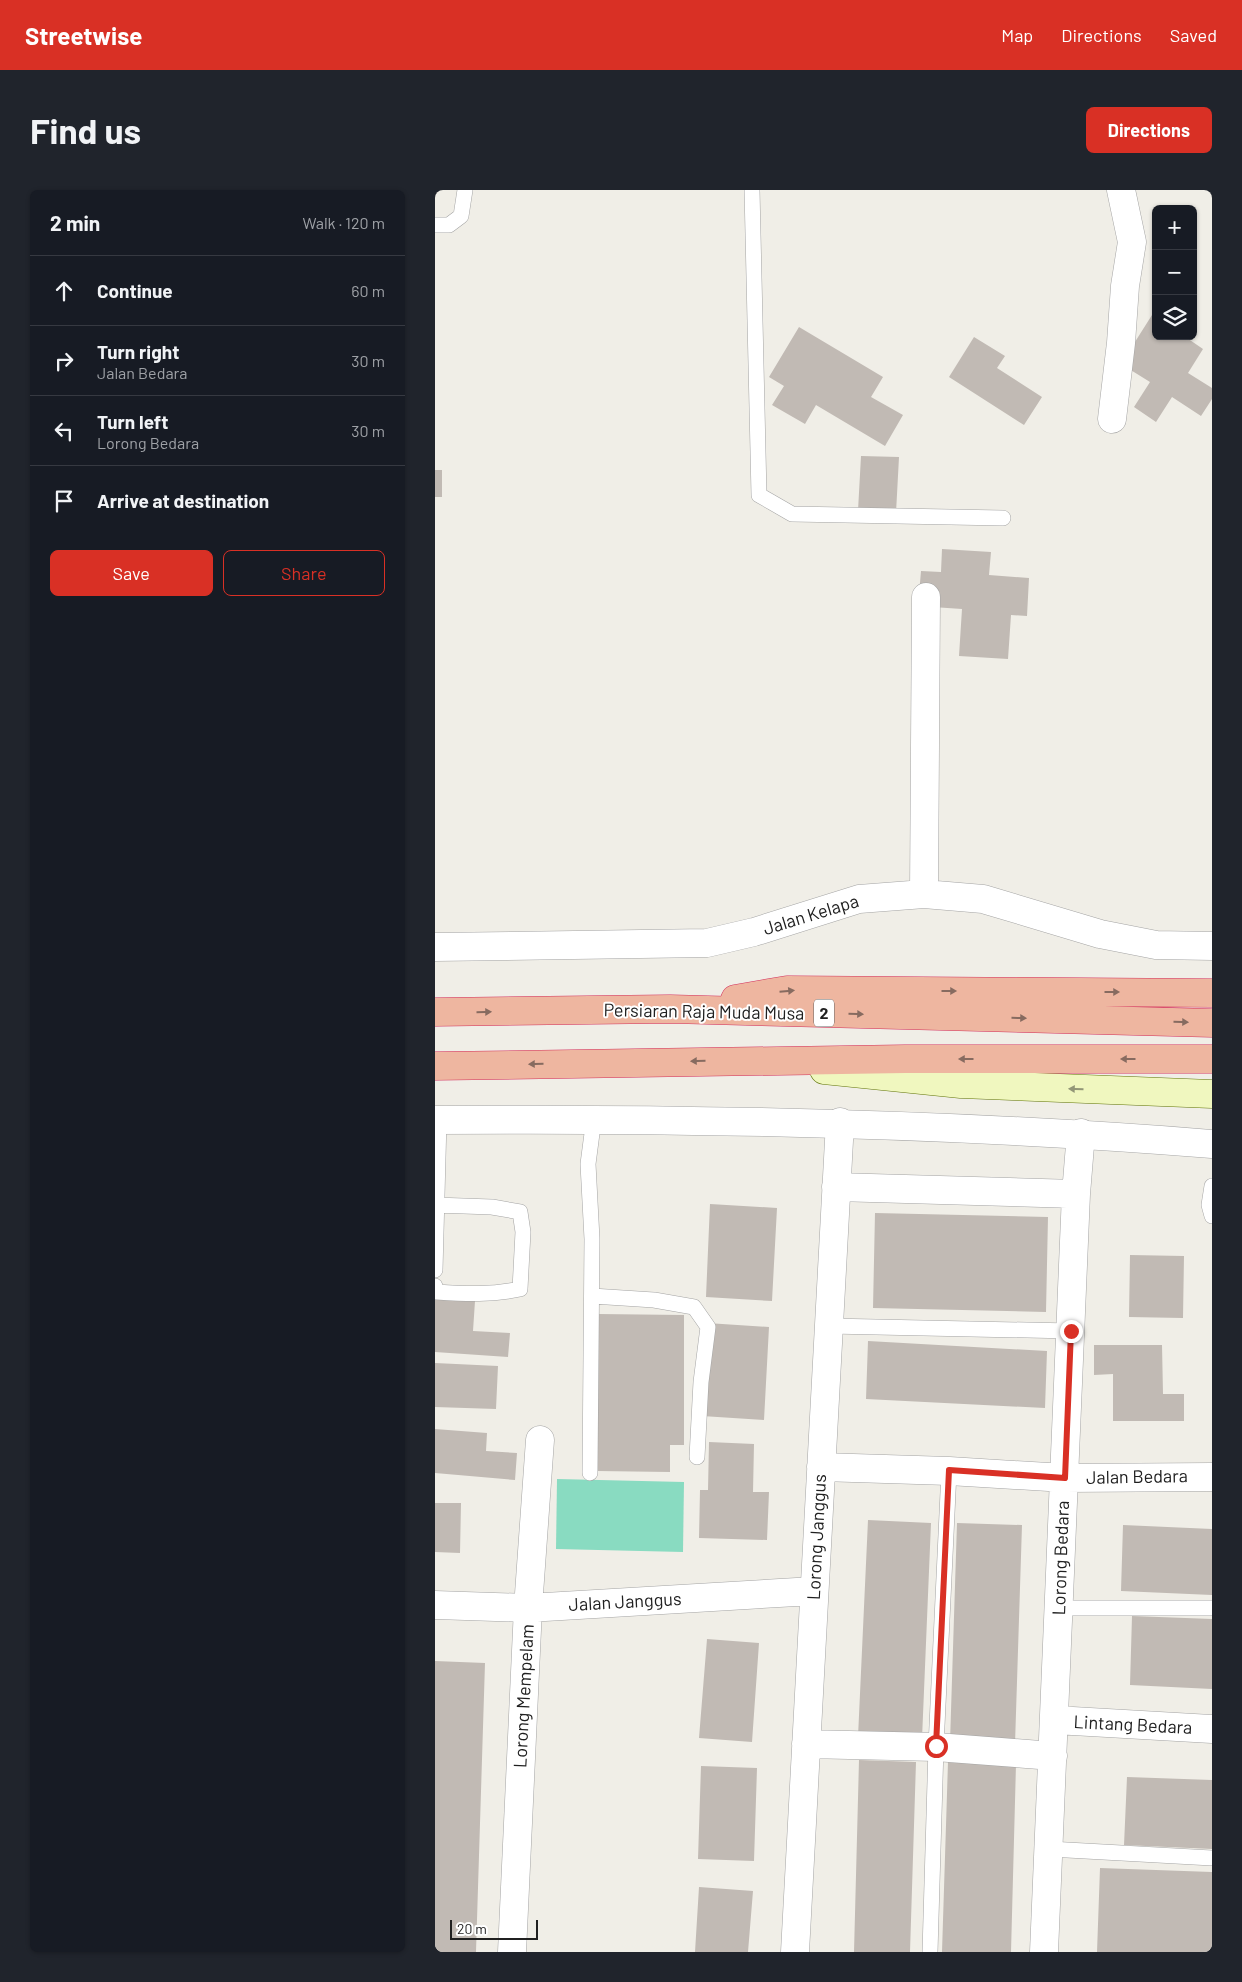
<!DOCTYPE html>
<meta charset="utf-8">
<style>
:root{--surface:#171b24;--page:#20242c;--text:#f1f3f6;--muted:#9ea1a6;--line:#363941;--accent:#d93025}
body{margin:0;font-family:Barlow,sans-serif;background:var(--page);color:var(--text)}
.controls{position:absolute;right:15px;top:15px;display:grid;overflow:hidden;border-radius:8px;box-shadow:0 1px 4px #0004}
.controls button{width:45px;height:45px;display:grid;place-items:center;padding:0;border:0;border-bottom:1px solid var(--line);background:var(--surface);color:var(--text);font:25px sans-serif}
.scale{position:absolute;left:15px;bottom:12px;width:88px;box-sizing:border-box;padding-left:5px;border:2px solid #202020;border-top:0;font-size:14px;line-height:18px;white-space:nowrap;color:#202020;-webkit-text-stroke:4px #fff;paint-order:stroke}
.stop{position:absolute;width:15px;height:15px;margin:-11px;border:4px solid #d93025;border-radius:50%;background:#fff}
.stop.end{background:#d93025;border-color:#fff;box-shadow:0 1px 5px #0008}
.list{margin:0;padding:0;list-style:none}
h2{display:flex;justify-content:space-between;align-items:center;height:65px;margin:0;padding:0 20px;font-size:21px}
h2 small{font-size:16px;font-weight:400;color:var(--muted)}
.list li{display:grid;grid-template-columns:32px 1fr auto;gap:15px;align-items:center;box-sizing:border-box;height:70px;padding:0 20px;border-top:1px solid var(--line)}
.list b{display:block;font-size:19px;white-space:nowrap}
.list p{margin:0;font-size:16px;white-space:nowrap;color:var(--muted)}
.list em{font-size:16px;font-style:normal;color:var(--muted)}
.actions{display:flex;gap:10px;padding:15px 20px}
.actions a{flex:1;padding:11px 0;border:1px solid var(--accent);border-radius:8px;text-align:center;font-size:18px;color:var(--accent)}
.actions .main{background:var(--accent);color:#fff}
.icon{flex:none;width:28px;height:28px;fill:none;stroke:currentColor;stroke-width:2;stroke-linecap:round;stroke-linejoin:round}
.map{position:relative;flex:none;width:777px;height:1762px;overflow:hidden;border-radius:8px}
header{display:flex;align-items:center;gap:30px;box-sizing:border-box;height:70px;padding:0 25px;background:var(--accent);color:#fff}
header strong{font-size:24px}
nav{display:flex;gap:28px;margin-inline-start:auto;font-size:18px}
.intro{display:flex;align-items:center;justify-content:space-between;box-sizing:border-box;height:120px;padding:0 30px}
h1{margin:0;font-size:35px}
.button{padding:12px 22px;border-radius:8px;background:var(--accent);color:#fff;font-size:18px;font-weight:700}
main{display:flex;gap:30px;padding:0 30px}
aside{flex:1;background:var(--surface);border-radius:8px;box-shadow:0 1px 4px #0004}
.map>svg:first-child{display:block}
.pitch{fill:#89dbc1}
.building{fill:#c1bab4}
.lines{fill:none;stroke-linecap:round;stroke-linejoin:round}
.service-casing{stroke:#a4a4a4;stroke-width:16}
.minor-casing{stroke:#a4a4a4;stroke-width:29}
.tertiary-casing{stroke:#a4a4a4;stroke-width:29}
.secondary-casing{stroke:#61740a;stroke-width:29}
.trunk-casing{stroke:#d32f5c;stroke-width:29}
.service{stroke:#fff;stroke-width:15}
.minor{stroke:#fff;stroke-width:28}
.tertiary{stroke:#fff;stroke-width:28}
.secondary{stroke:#f0f7bf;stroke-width:28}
.trunk{stroke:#eeb6a0;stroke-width:28}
.oneway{fill:#876b60}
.oneway2{fill:#929677}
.route{stroke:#d93025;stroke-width:6}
.labels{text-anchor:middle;stroke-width:4;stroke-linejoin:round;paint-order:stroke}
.shield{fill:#fff;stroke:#636363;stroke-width:1}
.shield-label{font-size:16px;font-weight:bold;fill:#202020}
.street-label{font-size:18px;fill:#202020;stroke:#fff}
</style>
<header>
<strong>Streetwise</strong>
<nav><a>Map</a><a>Directions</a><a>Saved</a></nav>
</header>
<div class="intro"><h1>Find us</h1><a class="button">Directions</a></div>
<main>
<aside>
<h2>2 min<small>Walk · 120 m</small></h2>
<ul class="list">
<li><svg class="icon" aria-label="ahead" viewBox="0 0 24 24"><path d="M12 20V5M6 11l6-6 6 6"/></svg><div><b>Continue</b></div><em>60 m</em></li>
<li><svg class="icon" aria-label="right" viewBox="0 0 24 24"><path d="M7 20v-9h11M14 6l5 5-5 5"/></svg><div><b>Turn right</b><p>Jalan Bedara</p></div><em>30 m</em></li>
<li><svg class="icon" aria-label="left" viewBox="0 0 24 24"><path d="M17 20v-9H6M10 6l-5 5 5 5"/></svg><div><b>Turn left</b><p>Lorong Bedara</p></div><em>30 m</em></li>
<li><svg class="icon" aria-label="arrive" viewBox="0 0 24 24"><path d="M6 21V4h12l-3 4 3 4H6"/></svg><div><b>Arrive at destination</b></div></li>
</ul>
<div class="actions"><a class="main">Save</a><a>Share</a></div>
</aside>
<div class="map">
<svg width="777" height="1762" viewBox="0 0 777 1762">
<rect width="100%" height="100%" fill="#f0eee7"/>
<path class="pitch" d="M122,1289L249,1292L248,1362L121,1359Z"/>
<path class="building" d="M717,125L721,128V146H749L768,159L753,183L777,198V209L766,226L737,207L721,232L699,217L715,192L686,174Z
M364,137L448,187L436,207L468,225L450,256L381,215L370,234L337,215L349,196L334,187Z
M539,147L570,166L562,178L607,207L589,235L514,187Z
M426,266L464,267L461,323L423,321Z
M0,280H7V307H0Z
M507,359L556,362L554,385L594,388L592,426L576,425L573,469L524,466L527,419L483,416L486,381L506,382Z
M275,1014L342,1018L337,1111L271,1107Z
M440,1023L613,1027L611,1122L438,1118Z
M695,1065L749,1066L748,1128L694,1127Z
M0,1108L40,1111L38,1141L75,1143L73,1167L0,1162Z
M163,1124L249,1125V1255H235V1282L162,1281Z
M272,1133L334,1137L329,1230L267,1226Z
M433,1151L612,1161L610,1218L431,1209Z
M659,1155H727L728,1204H749V1231H678V1184L659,1185Z
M0,1173L63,1176L61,1219L0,1217Z
M0,1239L52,1243L51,1261L82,1263L80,1290L0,1283Z
M274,1252L319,1254L318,1302H334L332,1350L264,1348L265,1300H273Z
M0,1313H26L25,1363L0,1362Z
M433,1330L496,1333L487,1549L423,1547Z
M522,1333L587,1335L580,1554L515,1552Z
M688,1335L777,1339V1405L686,1401Z
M697,1426L777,1429V1499L695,1495Z
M272,1449L324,1453L317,1552L264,1548Z
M0,1471L50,1473L41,1762H0Z
M424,1570L481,1572L475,1762H419Z
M513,1572L581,1574L576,1762H507Z
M266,1576L322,1578L319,1671L263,1669Z
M692,1587L777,1590V1659L689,1655Z
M665,1678L777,1682V1762H662Z
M264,1697L318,1701L313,1762H260Z"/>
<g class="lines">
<defs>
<path id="service" d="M317,0L324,305L357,324L568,328
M0,35H14L26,26L30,0
M777,996L774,1015L777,1026
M0,1080L4,930
M0,1096L2,1102C31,1104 57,1105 85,1099L88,1042L85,1022L57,1017L0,1015
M157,1106L219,1110L259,1117L273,1137L266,1192L262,1267
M394,1136L636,1141
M155,1283L157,1049L153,974L159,928
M624,1418H777
M614,1659L777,1668
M495,1762L501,1557L514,1281"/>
<path id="minor" d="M677,229L686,153L690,96L697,52L686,0
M489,704L491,407
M0,757L272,753L319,742L424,709L489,704L548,709L665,744L721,755L777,756
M401,997L641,1004
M386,1277L514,1281L630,1288L777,1287
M0,1415L93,1418L379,1401
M620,1530L777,1539
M371,1554L501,1557L618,1566
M77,1762L93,1418L105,1250
M360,1762L405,932
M609,1762L641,1004L646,943"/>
<path id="tertiary" d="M0,930C259,928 518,933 777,954"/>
<path id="secondary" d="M389,880L526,894L777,904"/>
<path id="trunk" d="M300,809L352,800L777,803
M0,822L235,819L777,833
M0,876L470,869H777"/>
</defs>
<use href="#service" class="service-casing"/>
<use href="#minor" class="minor-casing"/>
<use href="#tertiary" class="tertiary-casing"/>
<use href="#secondary" class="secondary-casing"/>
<use href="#trunk" class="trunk-casing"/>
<use href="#service" class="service"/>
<use href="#minor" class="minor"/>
<use href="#tertiary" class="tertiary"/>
<use href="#secondary" class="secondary"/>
<use href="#trunk" class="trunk"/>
</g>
<defs><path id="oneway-solid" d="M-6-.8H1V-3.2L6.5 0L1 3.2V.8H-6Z" transform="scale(1.25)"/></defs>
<g class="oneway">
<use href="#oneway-solid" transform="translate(352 801) rotate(-5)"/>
<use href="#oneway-solid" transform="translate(514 801)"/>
<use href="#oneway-solid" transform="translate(677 802)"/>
<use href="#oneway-solid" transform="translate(49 822) rotate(-1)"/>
<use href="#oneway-solid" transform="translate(421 824) rotate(2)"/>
<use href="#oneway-solid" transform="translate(584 828) rotate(1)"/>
<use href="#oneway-solid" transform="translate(746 832) rotate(1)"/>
<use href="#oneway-solid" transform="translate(531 869) rotate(-180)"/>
<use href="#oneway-solid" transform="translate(693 869) rotate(-180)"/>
<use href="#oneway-solid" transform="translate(263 871) rotate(179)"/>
<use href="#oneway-solid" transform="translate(101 874) rotate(179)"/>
</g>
<use class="oneway2" href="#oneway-solid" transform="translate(641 899) rotate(-178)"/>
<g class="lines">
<path class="route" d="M501,1556L514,1280L630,1288L636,1141"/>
</g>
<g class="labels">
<rect class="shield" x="379" y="809.5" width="20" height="27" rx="4"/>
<g class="shield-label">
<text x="389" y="829">2</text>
</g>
<g class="street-label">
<text transform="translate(376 725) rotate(-17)" y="6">Jalan Kelapa</text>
<text transform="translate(269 822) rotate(1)" y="6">Persiaran Raja Muda Musa</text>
<text transform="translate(702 1287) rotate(-1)" y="6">Jalan Bedara</text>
<text transform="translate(382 1347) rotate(-87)" y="6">Lorong Janggus</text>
<text transform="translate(626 1368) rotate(-88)" y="6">Lorong Bedara</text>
<text transform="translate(190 1412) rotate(-3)" y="6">Jalan Janggus</text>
<text transform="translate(89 1506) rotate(-87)" y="6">Lorong Mempelam</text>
<text transform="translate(698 1535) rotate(3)" y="6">Lintang Bedara</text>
</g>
</g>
</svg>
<div class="controls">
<button>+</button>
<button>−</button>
<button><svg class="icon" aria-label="layers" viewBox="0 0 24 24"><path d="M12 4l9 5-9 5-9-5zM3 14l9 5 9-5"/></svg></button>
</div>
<div class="scale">20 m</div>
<div class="stop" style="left:501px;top:1556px"></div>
<div class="stop end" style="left:636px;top:1141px"></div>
</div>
</main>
